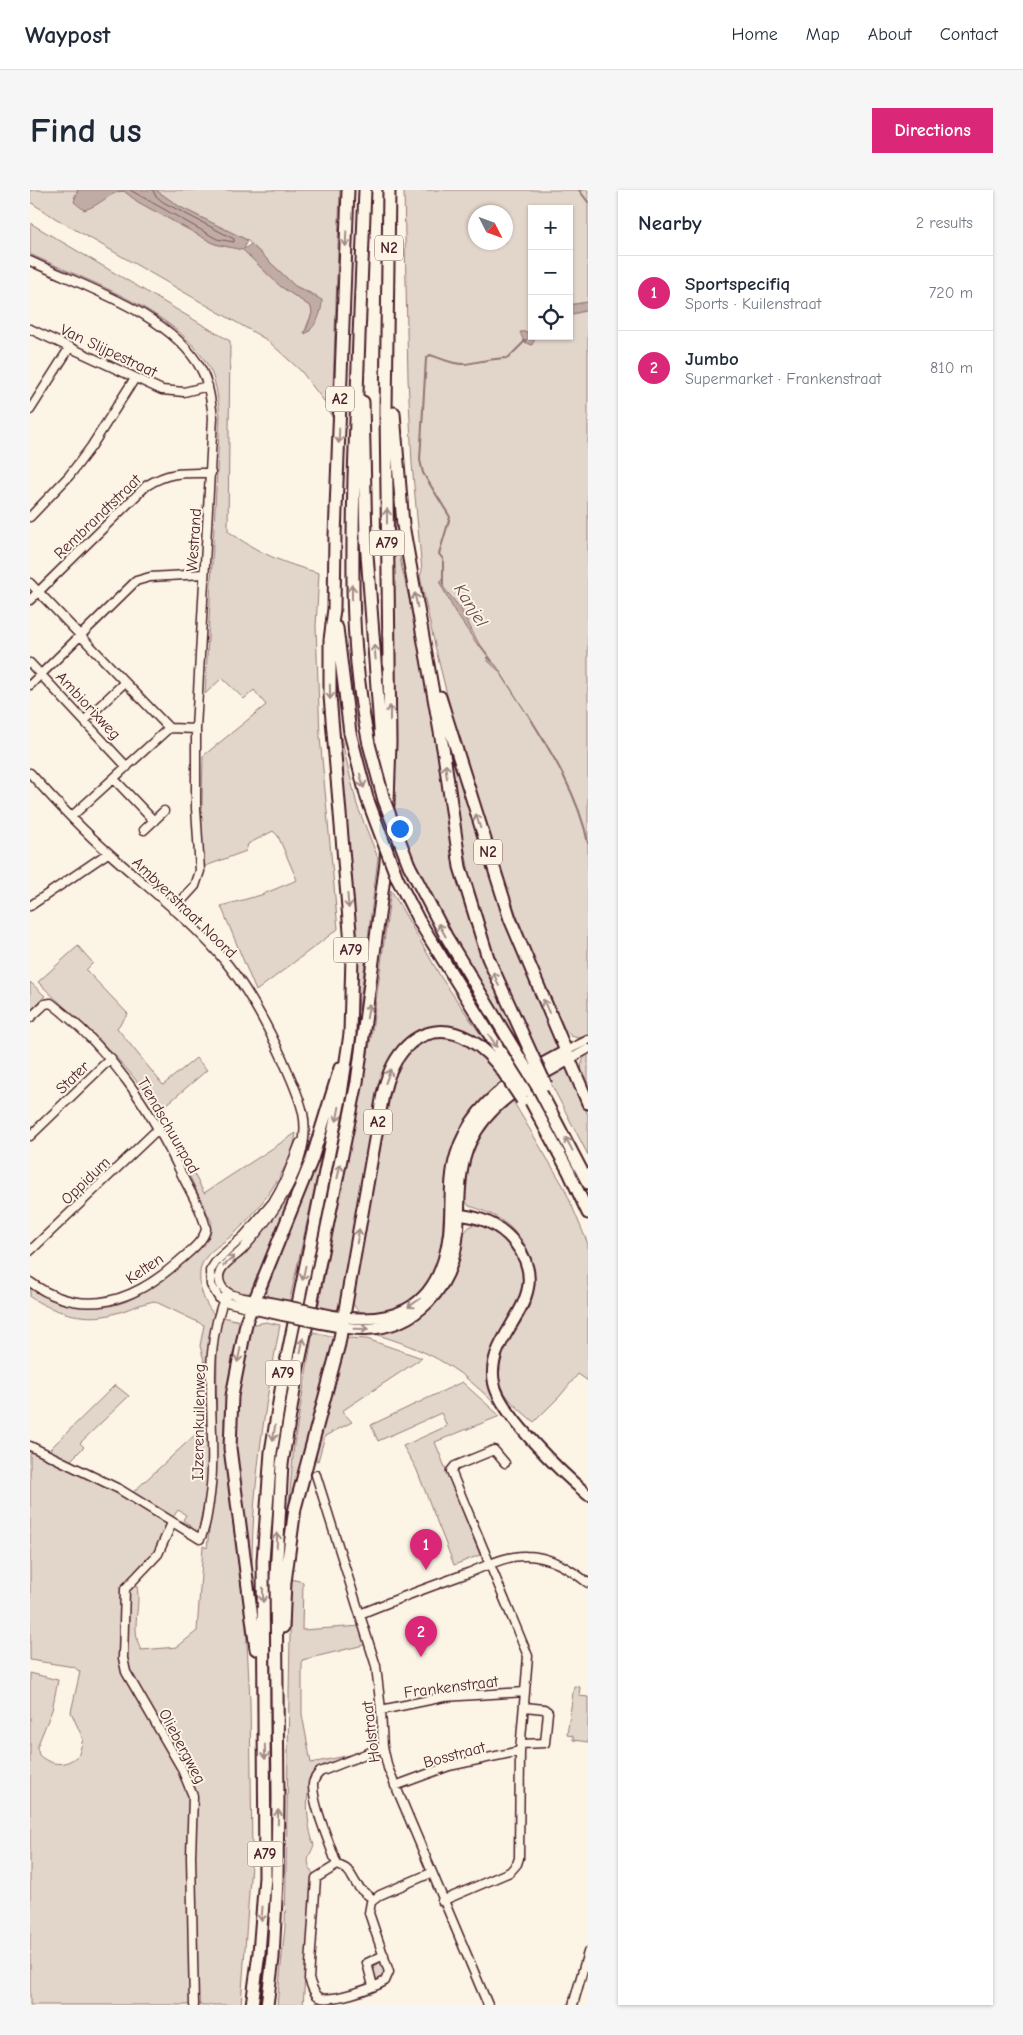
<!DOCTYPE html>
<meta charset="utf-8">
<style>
:root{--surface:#fff;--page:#f6f6f7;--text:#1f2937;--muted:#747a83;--line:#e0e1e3;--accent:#db2777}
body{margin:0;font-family:"Comic Neue",sans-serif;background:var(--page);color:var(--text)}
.controls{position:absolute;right:15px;top:15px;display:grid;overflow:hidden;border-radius:0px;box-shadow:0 1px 4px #0004}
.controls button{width:45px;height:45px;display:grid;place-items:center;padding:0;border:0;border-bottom:1px solid var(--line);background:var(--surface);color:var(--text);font:25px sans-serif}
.compass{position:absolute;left:438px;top:15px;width:45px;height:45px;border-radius:50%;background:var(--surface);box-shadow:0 1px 4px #0004;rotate:132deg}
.you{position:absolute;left:369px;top:638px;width:18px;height:18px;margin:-12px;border:4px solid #fff;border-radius:50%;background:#1a73e8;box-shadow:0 0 0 8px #1a73e833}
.badge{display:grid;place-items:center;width:32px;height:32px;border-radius:50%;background:var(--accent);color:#fff;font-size:16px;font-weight:700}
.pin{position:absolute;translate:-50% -41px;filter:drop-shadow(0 1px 2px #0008)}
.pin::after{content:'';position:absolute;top:26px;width:18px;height:15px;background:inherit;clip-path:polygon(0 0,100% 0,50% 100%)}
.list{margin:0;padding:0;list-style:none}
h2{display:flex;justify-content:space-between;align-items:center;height:65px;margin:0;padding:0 20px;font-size:21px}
h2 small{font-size:16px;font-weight:400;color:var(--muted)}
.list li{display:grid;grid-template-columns:32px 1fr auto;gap:15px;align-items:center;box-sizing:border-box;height:75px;padding:0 20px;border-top:1px solid var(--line)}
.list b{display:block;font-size:19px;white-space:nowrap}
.list p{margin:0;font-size:16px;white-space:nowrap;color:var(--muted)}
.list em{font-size:16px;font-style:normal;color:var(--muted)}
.icon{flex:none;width:28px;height:28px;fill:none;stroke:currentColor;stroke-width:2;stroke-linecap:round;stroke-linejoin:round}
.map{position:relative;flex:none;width:558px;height:1815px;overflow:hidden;border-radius:0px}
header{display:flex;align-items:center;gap:30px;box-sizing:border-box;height:70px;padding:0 25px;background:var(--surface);border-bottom:1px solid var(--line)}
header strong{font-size:24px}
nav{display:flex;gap:28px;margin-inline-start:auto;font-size:18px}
.intro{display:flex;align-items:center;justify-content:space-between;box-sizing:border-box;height:120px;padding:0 30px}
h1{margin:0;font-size:35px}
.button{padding:12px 22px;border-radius:0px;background:var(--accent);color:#fff;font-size:18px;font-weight:700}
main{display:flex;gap:30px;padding:0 30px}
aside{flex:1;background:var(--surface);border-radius:0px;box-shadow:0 1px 4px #0004}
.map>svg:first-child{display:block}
.green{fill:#e2d5ca;stroke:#967a7a;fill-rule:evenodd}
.water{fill:#c0aca5;stroke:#917474}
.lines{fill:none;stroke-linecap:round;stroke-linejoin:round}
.shore{stroke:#79575c;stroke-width:1}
.stream{stroke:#917474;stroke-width:2}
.minor-casing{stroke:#4a1f2b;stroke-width:11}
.major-casing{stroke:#4a1f2b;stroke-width:14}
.highway-casing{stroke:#4a1f2b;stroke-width:15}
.minor{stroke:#fcf5e5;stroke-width:8}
.major{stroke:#fcf5e5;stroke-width:10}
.highway{stroke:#fcf5e5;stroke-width:11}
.major-bridge-casing{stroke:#4a1f2b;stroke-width:14;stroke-linecap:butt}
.highway-bridge-casing{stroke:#4a1f2b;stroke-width:15;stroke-linecap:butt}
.major-bridge{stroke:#fcf5e5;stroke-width:10}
.highway-bridge{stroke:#fcf5e5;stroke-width:11}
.oneway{stroke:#a38a88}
.labels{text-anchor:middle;stroke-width:4;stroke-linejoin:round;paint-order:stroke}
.shield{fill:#fcf5e5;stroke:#7f5f63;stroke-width:1}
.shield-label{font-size:15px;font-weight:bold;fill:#4a1f2b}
.street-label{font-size:16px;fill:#4a1f2b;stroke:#fcf5e5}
.water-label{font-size:18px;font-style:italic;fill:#6d4950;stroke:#fcf5e5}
</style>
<header>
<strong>Waypost</strong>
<nav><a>Home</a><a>Map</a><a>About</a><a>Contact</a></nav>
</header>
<div class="intro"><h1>Find us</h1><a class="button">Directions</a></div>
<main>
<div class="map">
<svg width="558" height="1815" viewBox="0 0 558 1815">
<rect width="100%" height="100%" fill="#fcf5e5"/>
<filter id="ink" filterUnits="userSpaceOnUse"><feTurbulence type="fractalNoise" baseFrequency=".02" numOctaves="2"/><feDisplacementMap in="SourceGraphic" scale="10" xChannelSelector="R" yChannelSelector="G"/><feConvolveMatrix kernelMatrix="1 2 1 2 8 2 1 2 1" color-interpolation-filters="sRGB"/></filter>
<g filter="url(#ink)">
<path class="green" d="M0,0H48L44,8L81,5L85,2L94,1L108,12L185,54L213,60L250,96L281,117L282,123L274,143L280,141L287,106L265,96L217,50L150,17L126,0H310L302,227L297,215L271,181L237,150L25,28L0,12Z
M374,0H558V112L539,115V19H502V142H491L501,155L506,146H539V125L558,120V846L548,848L541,846L534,838C468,695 421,541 390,386L392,381L382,274L378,188ZM446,22H476V52H446Z
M0,33L200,151L198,341C228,363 253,373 289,383L286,436L290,547L308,739L226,801L191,716L231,705L267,690L248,646L243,641L218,654L216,661L173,677L171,658L173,566L236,515L224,500L214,509L192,488L175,504L190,225C188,211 187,197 182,184C156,123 56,91 0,64Z
M363,329L372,378L402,508L444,738L498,864L495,866L417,737L386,678L364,626Z
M309,539L327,615L348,668L329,821L324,722Z
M419,555L471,719L528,855V860L510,870C493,832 472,795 459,756C437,690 428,624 419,555Z
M361,700L412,789L463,862L426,840C387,849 365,845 353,890L312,1108L306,1122L288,1118L341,848Z
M48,756L63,773L56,780L98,824L87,838L133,895L166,868L177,880L128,922C97,870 51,834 8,792Z
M0,792L15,806L1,820L0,819Z
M406,848C438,845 457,869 473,893C446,913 439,931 427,961C424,969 419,978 417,986C407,1041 427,1103 353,1121C341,1124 325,1126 322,1110L363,891C371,869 383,855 406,848Z
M558,864V898C553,886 546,874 558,864Z
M538,877L558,925V965L518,888Z
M480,906L534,997L558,1054V1191L548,1184L530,1206L504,1232C490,1220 472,1207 469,1188C464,1160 490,1140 499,1116C517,1066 485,1028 439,1016C425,1000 440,957 449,941C457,929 471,917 480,906Z
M299,934L259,1113L237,1106L238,1097Z
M266,943C263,976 228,1021 205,1043C194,1053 178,1060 172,1074C166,1090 173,1113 184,1124L181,1138L179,1188L170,1156L174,1135L124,1111C108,1114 94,1122 79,1125C52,1131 21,1121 0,1107V1096C19,1102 39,1111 58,1115C99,1125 139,1084 166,1059L168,1060L182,1033L149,964L152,961L174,1003Z
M270,974L275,975L222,1102C211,1107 191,1100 192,1085C193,1078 203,1072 208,1067Z
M442,1035C456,1034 467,1041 476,1050C516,1092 475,1125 461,1165C455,1181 460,1198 465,1214C424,1173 396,1160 342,1143C376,1140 411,1118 424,1085C429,1070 427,1044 442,1035Z
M193,1127L210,1131L194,1228L196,1277L216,1434L220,1511L222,1660L211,1815H0V1483L28,1490L22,1520L7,1557L9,1565C21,1576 37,1577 49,1564L53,1549L41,1522L50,1482L44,1477L0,1470V1260L76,1296L137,1334L138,1336L129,1361L103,1385C116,1411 98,1434 111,1460L147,1457L167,1441L173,1356L177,1358L186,1281L187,1156L190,1130Z
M236,1132L250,1135C234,1220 221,1304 222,1390L205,1262L204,1220L218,1133L226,1134Z
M283,1142L306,1147L276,1255L256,1349L264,1254Z
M319,1148L337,1149L392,1168L312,1221L322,1232L295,1246L288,1271L285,1270L314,1153Z
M432,1192L470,1226L405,1252L450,1365L424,1375L386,1278L373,1256L417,1236L411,1223L348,1251L341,1235Z
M85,1195L99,1206L50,1253L54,1257L39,1272L18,1261Z
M180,1231V1281L168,1343L153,1330L156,1325L148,1320L141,1330L101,1304Z
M261,1389L273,1392L272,1440L332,1436L338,1454L272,1470V1524L281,1573L321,1565C311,1569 297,1573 288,1579C272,1593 277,1637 284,1655C279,1668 274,1670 284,1685L282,1689L273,1815H247L255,1737Z
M544,1496L550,1497L549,1506L558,1507V1552L543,1550V1546L537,1545Z
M349,1769L353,1772L356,1786L350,1792L345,1791L339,1773Z"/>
<path class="water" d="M48,0H126L150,17L217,50L214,59L221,54L265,96L292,110C292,123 286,137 275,144L282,123L281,117L250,96L213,60L185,54L108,12L94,1C82,0 70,16 54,20L44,12Z
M558,112V120L539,125V115Z
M490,142H502V146H506L502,155L494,152Z
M412,388L414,398L431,419L450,456L447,454L425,422L410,393Z
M457,467L466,475L497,524L469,481L458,471Z"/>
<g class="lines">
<path class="shore" d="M100,0L187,49L204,52V49L133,12L125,5L123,0"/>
<path class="stream" d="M549,0L558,12
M413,394V369L409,364L420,327L393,283L390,270L396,169L400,165C411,168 423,175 435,174C449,172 463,168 478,168L496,150
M450,455L462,471
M497,523C522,563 549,607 558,653"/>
<defs>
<path id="minor" d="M0,71C55,97 141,124 171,179C179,194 181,212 183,227L166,539V618L170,681L165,696L143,720
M0,139L132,200L154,202L178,196
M0,220L40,157
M0,327L39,286L61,257L105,188
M0,393L139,538
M0,410L116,296C140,281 154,283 181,283
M0,473L97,577
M0,495L106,391L120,387L174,384
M54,531L94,493
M0,583C25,611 51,639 80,664C120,700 165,733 198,775C221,804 238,837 253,870C260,887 269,905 273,923C283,972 243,1025 212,1060C204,1068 188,1076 189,1088C190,1106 211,1107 224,1110
M84,589L124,631
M41,627L139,538L166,539
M114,640L134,621
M0,716L78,663
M0,828L15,814L21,813C81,859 121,919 153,987C161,1003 173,1022 176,1039C174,1051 158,1063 149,1071C105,1111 53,1130 0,1092
M536,861L558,850
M540,869L558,859
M0,946L81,868
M0,1061L129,938
M221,1118L197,1112L189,1108L181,1095L180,1081L187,1070L214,1046L243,1012L255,991L270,953
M0,1256L89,1299L170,1349C176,1338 177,1324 179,1312C190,1244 167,1167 197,1102
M286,1285L346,1476L351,1520L353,1557L358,1578L458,1815
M142,1333L128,1364L95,1399L93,1468L96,1482L151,1577L163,1606L161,1666L164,1815
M330,1424C366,1409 402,1396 438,1383C456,1376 477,1365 496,1366C520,1366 540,1379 558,1393
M351,1520L414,1507L495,1502
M491,1554L515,1553L518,1522L514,1519L495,1517
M365,1596L419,1576L490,1561
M307,1675C300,1654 283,1616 283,1595C283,1590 287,1585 290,1582L353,1557
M343,1709C338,1705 331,1701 327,1695C320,1685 321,1679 307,1675L286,1688L279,1789C282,1796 283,1803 289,1807C299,1813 344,1798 355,1791L359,1782L339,1723L341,1712L350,1705L401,1683
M412,1711L480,1682L487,1674L489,1668L490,1561L498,1466L421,1281L425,1276L464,1260L475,1273
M343,1796L337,1773L354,1765
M543,1815L558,1762"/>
<path id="major" d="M501,880L536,861
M422,1024C447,1026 468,1032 485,1053C529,1110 453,1142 464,1193C470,1224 533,1284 558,1305
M224,1110L255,1116
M221,1118L253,1125
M289,1123C359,1139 409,1123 419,1044C422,1018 418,991 426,965C436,932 458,907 487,889
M287,1132C303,1135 320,1140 336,1139C387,1137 421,1099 427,1050C431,1017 426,984 440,953C460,910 501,891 540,869"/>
<path id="highway" d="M335,0C331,96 327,191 324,287C322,379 320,464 339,554
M333,212L336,351L353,577
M364,223L373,335L414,564L430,677L458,768L502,865
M307,438L320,543
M410,507L480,729L558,913
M379,675L416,746L492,872
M367,688L389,731L481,879
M509,899L558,993
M498,906L539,982L558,1023
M253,1437L255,1392L265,1318L309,1154L353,904C370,828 432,822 474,883
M226,1459L200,1258L202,1206L217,1129L282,969L310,878
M222,1815L229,1763L235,1687L233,1371L241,1262L254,1182L311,904L320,844L322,765L300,506V450L304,419L305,346L318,0
M237,1815L243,1768L247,1690L248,1609L246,1387L252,1274L267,1182L327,892L356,672L360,552L356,220L359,0"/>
</defs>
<use href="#minor" class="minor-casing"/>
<use href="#major" class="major-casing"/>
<use href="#highway" class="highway-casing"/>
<use href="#minor" class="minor"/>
<use href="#major" class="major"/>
<use href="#highway" class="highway"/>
<defs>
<path id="major-bridge" d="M255,1116L289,1123
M253,1125L287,1132"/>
<path id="highway-bridge" d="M320,543L337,608L367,688
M339,554L354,610L379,675
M502,865L516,895
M492,872L509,899
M481,879L495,901
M474,883L492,910"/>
</defs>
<use href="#major-bridge" class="major-bridge-casing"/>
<use href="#highway-bridge" class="highway-bridge-casing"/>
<use href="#major-bridge" class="major-bridge"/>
<use href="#highway-bridge" class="highway-bridge"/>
</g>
<defs><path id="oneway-shaft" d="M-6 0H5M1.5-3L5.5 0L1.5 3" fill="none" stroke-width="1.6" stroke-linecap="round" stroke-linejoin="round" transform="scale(1.25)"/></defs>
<g class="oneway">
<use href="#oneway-shaft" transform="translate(316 49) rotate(92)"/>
<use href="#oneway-shaft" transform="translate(309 246) rotate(92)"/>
<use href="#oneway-shaft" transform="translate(357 326) rotate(-90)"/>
<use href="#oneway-shaft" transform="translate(322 402) rotate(-90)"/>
<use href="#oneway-shaft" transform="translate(386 410) rotate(-100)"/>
<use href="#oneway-shaft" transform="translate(345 462) rotate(-95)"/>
<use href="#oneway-shaft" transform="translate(300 502) rotate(89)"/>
<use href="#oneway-shaft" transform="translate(360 523) rotate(-90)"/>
<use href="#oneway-shaft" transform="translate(416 581) rotate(-97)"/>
<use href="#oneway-shaft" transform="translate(332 591) rotate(74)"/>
<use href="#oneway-shaft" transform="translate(448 631) rotate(-108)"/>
<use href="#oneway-shaft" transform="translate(318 711) rotate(85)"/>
<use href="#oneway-shaft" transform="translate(412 740) rotate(-119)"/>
<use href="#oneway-shaft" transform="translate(466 789) rotate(-112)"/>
<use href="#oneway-shaft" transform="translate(516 816) rotate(-114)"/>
<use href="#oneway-shaft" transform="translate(338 821) rotate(-81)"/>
<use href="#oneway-shaft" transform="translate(463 851) rotate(57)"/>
<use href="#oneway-shaft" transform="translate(358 886) rotate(-70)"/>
<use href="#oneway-shaft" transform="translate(308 924) rotate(101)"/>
<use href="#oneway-shaft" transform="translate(539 954) rotate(-118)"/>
<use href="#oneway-shaft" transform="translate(309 981) rotate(-78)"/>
<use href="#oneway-shaft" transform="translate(328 1046) rotate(-80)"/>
<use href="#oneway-shaft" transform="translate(199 1071) rotate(-41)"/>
<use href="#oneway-shaft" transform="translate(274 1083) rotate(102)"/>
<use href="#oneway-shaft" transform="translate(384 1113) rotate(145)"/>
<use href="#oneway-shaft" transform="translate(331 1139) rotate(1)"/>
<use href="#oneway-shaft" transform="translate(272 1155) rotate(-78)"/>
<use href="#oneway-shaft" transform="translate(209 1165) rotate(102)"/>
<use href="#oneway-shaft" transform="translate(244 1243) rotate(98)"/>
<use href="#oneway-shaft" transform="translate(247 1350) rotate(-88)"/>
<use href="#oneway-shaft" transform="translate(233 1405) rotate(90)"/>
<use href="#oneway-shaft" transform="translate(235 1562) rotate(89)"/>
<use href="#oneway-shaft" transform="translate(248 1627) rotate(-89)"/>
<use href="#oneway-shaft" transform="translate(232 1724) rotate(94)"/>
</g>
</g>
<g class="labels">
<g class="shield">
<rect x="345" y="45.5" width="28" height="25" rx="4"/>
<rect x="296" y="196.5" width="28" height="25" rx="4"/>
<rect x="339.5" y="340.5" width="35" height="25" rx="4"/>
<rect x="444" y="649.5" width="28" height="25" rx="4"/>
<rect x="303.5" y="747.5" width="35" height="25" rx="4"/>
<rect x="334" y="919.5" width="28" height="25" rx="4"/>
<rect x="235.5" y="1170.5" width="35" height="25" rx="4"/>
<rect x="217.5" y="1651.5" width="35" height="25" rx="4"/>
</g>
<g class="shield-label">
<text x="359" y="63">N2</text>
<text x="310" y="214">A2</text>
<text x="357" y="358">A79</text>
<text x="458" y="667">N2</text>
<text x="321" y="765">A79</text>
<text x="348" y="937">A2</text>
<text x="253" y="1188">A79</text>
<text x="235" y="1669">A79</text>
</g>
<g class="street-label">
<text transform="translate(79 160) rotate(25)" y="6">Van Slijpestraat</text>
<text transform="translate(67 326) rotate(-44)" y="6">Rembrandtstraat</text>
<text transform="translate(163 350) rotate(-86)" y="6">Westrand</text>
<text transform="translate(59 515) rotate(47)" y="6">Ambiorixweg</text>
<text transform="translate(155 717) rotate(44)" y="6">Ambyerstraat Noord</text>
<text transform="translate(42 887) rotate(-44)" y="6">Stater</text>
<text transform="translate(139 935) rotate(60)" y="6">Tiendschuurpad</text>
<text transform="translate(55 990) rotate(-44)" y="6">Oppidum</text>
<text transform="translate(114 1078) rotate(-34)" y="6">Kelten</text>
<text transform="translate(168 1232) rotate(-89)" y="6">IJzerenkuilenweg</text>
<text transform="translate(421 1496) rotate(-7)" y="6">Frankenstraat</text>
<text transform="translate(340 1542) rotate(-97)" y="6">Holstraat</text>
<text transform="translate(153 1556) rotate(62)" y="6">Oliebergweg</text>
<text transform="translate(424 1564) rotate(-15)" y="6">Bosstraat</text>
</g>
<g class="water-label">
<text transform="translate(441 415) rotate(58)" y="6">Kanjel</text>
</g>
</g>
</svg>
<div class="controls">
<button>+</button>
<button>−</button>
<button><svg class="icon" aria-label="locate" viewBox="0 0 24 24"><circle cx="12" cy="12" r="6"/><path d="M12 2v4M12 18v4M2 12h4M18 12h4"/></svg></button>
</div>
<svg class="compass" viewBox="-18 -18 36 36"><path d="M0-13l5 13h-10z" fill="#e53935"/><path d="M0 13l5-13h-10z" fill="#747a83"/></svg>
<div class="you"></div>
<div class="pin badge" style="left:396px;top:1380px">1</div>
<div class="pin badge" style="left:391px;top:1467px">2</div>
</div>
<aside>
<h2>Nearby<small>2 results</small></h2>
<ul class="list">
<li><span class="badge">1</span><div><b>Sportspecifiq</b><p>Sports · Kuilenstraat</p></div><em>720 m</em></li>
<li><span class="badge">2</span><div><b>Jumbo</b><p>Supermarket · Frankenstraat</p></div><em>810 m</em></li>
</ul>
</aside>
</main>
